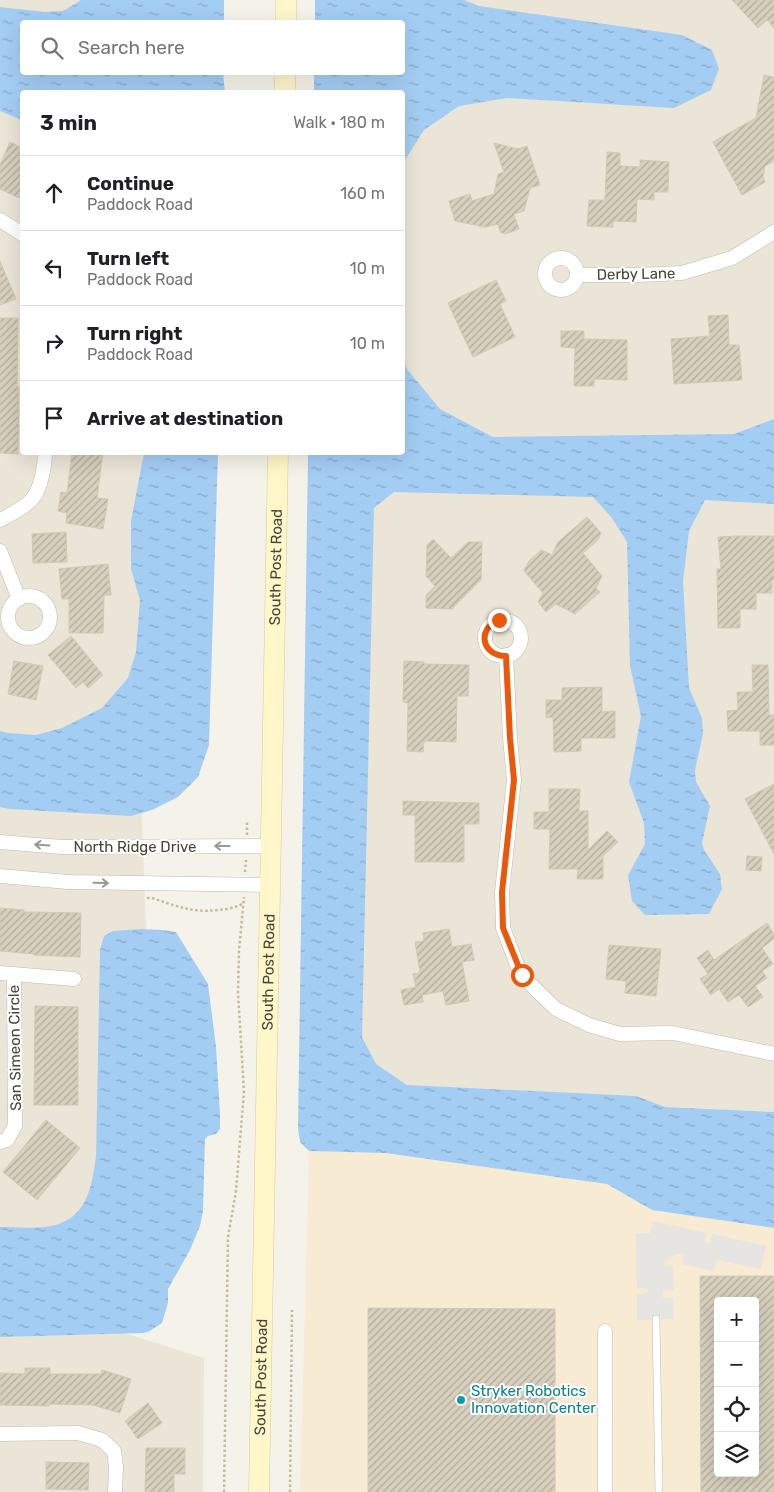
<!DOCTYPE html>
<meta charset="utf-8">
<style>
:root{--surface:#fff;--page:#f6f6f6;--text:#202124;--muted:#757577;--line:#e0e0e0}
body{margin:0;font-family:Rubik,sans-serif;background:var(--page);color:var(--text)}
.controls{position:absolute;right:15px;bottom:15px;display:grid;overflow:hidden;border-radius:5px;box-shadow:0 5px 20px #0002}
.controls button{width:45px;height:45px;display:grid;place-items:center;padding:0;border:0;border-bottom:1px solid var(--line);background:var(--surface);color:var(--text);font:25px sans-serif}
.stop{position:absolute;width:15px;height:15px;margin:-11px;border:4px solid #ea580c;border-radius:50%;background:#fff}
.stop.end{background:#ea580c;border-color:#fff;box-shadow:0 1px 5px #0008}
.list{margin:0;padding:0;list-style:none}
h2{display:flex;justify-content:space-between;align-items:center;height:65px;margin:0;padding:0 20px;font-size:21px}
h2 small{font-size:16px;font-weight:400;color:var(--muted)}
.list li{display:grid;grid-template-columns:32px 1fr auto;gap:15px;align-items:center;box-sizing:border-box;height:75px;padding:0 20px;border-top:1px solid var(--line)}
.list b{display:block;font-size:19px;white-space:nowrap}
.list p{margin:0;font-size:16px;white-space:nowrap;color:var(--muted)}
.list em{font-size:16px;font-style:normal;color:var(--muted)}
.icon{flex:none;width:28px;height:28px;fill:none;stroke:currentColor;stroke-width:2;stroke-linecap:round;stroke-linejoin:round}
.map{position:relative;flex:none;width:774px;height:1492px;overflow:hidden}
.search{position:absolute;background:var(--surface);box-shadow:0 5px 20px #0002;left:20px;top:20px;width:385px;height:55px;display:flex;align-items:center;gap:12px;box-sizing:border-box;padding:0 18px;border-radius:5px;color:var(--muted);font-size:19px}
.panel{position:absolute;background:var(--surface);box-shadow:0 5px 20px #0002;left:20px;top:90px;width:385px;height:365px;border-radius:5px}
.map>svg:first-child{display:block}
.residential{fill:#eae5d7}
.commercial{fill:#f8ebd4;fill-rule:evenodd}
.parking{fill:#e7e5e1}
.water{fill:url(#water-ripples)}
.building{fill:url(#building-hatch);stroke:#d3c8b1;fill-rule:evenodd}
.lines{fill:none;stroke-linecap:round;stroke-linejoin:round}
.lane-casing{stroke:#c1bbab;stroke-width:8}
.street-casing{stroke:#c1bbab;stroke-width:15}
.secondary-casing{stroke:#d7cb97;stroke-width:21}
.path{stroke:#c4b99c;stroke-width:2.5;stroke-dasharray:2.5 2.5;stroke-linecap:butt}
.lane{stroke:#fff;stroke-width:7}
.street{stroke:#fff;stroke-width:14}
.secondary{stroke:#fff6ca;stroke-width:20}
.oneway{stroke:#9b9891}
.route{stroke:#ea580c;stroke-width:6}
.culture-dot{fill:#0f9aa8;stroke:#fff;stroke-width:2}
.labels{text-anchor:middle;stroke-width:4;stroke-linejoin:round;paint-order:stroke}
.street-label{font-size:15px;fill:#4a4437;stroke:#fff}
.culture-label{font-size:15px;fill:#0d838f;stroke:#fff;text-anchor:start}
</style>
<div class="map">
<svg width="774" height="1492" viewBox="0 0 774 1492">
<defs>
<pattern id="water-ripples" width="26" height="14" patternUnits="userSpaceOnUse" patternTransform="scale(1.25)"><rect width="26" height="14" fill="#a4cdf4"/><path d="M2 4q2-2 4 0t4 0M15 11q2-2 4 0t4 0" fill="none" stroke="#88a8c6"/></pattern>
<pattern id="building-hatch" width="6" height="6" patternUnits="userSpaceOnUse" patternTransform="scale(1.25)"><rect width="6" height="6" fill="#d8d0be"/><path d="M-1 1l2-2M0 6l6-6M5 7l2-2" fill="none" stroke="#b1aa9b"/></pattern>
</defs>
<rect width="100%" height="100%" fill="#f5f3e9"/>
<path class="residential" d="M0,0H197L22,22V452L160,453L138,720L149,1002L119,1246L0,1279Z
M354,0H774V1112L665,1107L329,1099L344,453L402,452V22Z
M0,1325L105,1327L204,1358L203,1492H0Z"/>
<path class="commercial" d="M309,1151L385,1153L607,1184L652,1210L774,1228V1492H300ZM718,1301H755V1473H718Z"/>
<path class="parking" d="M653,1221L707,1233L705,1241L708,1244L710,1243L712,1234L766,1246L761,1269L717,1260L714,1271L682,1264L683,1254L674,1255L665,1262L663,1265L673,1266L674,1290H663V1298H673L674,1319L637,1320V1294H645L648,1290L646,1288H637L636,1233H650Z"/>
<path class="water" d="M81,0H224V22H22V72L223,73L225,92H22V120L0,111V7L45,12L63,11Z
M315,0H464L479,6L682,35L712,50L719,69L711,90L674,108L507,98L459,106L424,130L403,163L402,92H314V73L402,72V22H315Z
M403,357L407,369L440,409L493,437L734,434L774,419V504L705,500L689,531L683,581L689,688L702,718L703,734L695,770L696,782L710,806L702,843L704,850L720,874L722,889L709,914L645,915L632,901L628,875L645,844L644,823L629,782L641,716L630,666L627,542L612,518L593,497L394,492L374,508L362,1037L376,1064L407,1085L636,1096L665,1107L774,1112V1228L652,1210L607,1184L385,1153L309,1151L300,1142L298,1128L308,453L402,452Z
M144,453H218L209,745L198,777L178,797L152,810L131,816L10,809L0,807V731L8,733L36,735L62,728L102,708L128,678L136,652L140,600L131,569V521Z
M142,929L163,930L176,932L208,984L216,1047L220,1113V1129L216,1134L208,1136L205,1139L203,1211L200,1226L190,1250L168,1289V1303L162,1323L148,1332L143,1333L0,1337V1227C15,1227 37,1229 51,1226C87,1219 92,1187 96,1156L100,950L104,936L113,931Z"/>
<path class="building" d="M732,0H774V28L767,20L758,28Z
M764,75L774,77V161L765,166L763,177L765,182L742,195L713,142L756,118Z
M10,142L22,148V190L19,198L0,189V165Z
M494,143L518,149L527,146L540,185L530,188L524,211L514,214L519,229L505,234L500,232L498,224L485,227L455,221L449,201L470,194L472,201L494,194L498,174L504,172Z
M607,152L620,153V166L640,167V160L669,162L668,192H654V200L637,199L636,222L613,221V227L587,226L589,200H605Z
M0,261L16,299L0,305Z
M496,280L506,301L500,304L515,337L473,357L448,303Z
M728,315L729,345H739L742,380L674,384L671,339L710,336L708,316Z
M0,318H18L17,387H19L18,454L0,453Z
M561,331H584V339L627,340V380L594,379V386H574L575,348L561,347Z
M72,452H103L97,498L108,499L103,529L66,523L67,513L58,511L61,492L67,493Z
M587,517L601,533L598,540L583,553L602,576L596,588L600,592L575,614L556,604L546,612L538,602L543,593L524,571L529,561L541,550L552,555L558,542Z
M66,532L67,562L33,563L32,534Z
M737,536H774V580H772V593H756V609H740V628H718L717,569H721L718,537Z
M433,539L451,558L468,542H482L481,580L452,609L426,608V595L435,586L426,576L427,545Z
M108,564L111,595H104L103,633H69V599H62L59,569Z
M71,636L103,675L88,688L83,682L76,688L48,655Z
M14,661L43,666L36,700L8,694Z
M404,661L424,662V664L469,665L468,696H457L456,742L424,741L423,752L407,751L408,703L403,702Z
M752,665H768L769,715H774V745H760V731H728L727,711L738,710L737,692H753Z
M602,687V712L615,711V738H581V751L554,752L553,717L546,718V700H562V688Z
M774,784V854L745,799Z
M549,789H580L579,811H588V850L607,831L618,842L603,856V879H577L578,869H549L550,829H534V812H549Z
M403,801L479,803V824H464V862H415V815H403Z
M747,856L762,857L761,871L746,870Z
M0,908L24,910V912L81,913L80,957L34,955V954L0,951Z
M767,923L774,934V939L762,948L773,964L762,971L767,978L755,986L763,997L748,1007L739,995L728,1002L719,989L711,995L700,979L708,974L697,958L708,950L714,960Z
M449,929L452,947L471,944L474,960L462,962L469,1001L446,1005L443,991L422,995L423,1002L404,1005L401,990L416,987L413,974L420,973L415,942L424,941L423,933Z
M609,945L661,949L656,996L625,993L626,981L606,979Z
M35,1006L78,1007V1105H34Z
M46,1120L80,1148L37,1200L3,1172Z
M700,1276H774V1492H701ZM718,1301H755V1473H718Z
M368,1308L555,1309V1492H368Z
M25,1368H50V1374H101L102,1370L131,1379L120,1413L93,1405L49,1404V1406L0,1405V1373L25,1374Z
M148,1403L162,1423L138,1439L125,1421Z
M146,1448H185V1474H174V1492H145Z
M46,1462L89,1463L88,1490L46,1489Z"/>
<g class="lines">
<defs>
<path id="lane" d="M656,1319L659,1492"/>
<path id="street" d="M0,220L22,234
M545 274a16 16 0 1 1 32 0a16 16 0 1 1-32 0Z
M578,275H638L682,273L732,258L774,232
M0,520C10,515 26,507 33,498C41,488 45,465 45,452
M0,551L19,599
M8 617a21 21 0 1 1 42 0a21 21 0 1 1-42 0Z
M485 638a18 18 0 1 1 36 0a18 18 0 1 1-36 0Z
M506,655L510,738L514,780L502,892L503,928L521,975L556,1009L589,1025L620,1034L673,1033L774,1054
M0,842L62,847L271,846
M0,876L68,882L270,885
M0,973L74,979
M0,1142L7,1140L15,1126L14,975
M0,1434L78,1433L102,1440L114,1451L116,1466L115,1492
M605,1492V1331"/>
<g id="secondary">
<path d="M286,22V0"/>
<path d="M285,92V72"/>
<path id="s1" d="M259,1492L278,452"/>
</g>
</defs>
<use href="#lane" class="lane-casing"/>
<use href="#street" class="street-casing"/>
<use href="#secondary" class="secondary-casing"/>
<path class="path" d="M247,835V822
M245,872L246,860
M147,898H152C177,906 191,913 218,910C228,909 235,908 244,903
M224,1492L228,1237L236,1191L244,1091L238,993L239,950L244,897
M290,1492L292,1310"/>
<use href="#lane" class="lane"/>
<use href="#street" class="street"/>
<use href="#secondary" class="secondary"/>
</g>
<defs><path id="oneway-shaft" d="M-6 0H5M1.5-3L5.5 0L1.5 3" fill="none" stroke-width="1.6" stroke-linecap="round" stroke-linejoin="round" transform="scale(1.25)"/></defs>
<g class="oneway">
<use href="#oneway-shaft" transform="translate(42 845) rotate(-176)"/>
<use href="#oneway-shaft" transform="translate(222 846) rotate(180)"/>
<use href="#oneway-shaft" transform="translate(101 883) rotate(1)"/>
</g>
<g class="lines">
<path class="route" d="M499,620C476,629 482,656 506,656L510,738L514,780L502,892L503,928L522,975"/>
</g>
<circle class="culture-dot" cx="461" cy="1400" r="5"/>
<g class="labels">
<g class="street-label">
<text transform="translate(636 274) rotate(-1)" y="5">Derby Lane</text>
<text dy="5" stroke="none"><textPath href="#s1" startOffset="925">South Post Road</textPath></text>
<text x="135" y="852">North Ridge Drive</text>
<text dy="5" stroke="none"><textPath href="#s1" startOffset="520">South Post Road</textPath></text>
<text transform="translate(15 1048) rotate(-91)" y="5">San Simeon Circle</text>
<text dy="5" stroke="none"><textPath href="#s1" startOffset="115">South Post Road</textPath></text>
</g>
<g class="culture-label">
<text x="471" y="1396">Stryker Robotics<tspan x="471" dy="17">Innovation Center</tspan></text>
</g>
</g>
</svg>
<div class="controls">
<button>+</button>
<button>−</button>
<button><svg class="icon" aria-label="locate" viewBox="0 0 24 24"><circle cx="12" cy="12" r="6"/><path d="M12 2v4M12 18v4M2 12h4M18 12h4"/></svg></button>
<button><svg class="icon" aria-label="layers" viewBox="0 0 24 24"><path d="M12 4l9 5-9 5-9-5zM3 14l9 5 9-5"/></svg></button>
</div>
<div class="stop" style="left:522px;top:975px"></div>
<div class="stop end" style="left:499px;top:620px"></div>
<div class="search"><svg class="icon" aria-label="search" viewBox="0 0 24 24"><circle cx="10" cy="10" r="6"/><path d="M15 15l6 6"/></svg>Search here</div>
<section class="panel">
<h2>3 min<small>Walk · 180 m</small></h2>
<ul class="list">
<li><svg class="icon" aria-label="ahead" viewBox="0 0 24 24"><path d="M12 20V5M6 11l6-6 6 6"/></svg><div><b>Continue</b><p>Paddock Road</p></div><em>160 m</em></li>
<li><svg class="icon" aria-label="left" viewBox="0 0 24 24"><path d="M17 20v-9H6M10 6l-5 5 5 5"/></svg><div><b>Turn left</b><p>Paddock Road</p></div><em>10 m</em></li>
<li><svg class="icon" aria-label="right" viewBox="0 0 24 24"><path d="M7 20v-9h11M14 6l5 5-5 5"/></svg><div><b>Turn right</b><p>Paddock Road</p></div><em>10 m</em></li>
<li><svg class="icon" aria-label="arrive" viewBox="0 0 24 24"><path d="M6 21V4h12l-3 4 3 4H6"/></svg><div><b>Arrive at destination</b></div></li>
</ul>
</section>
</div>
